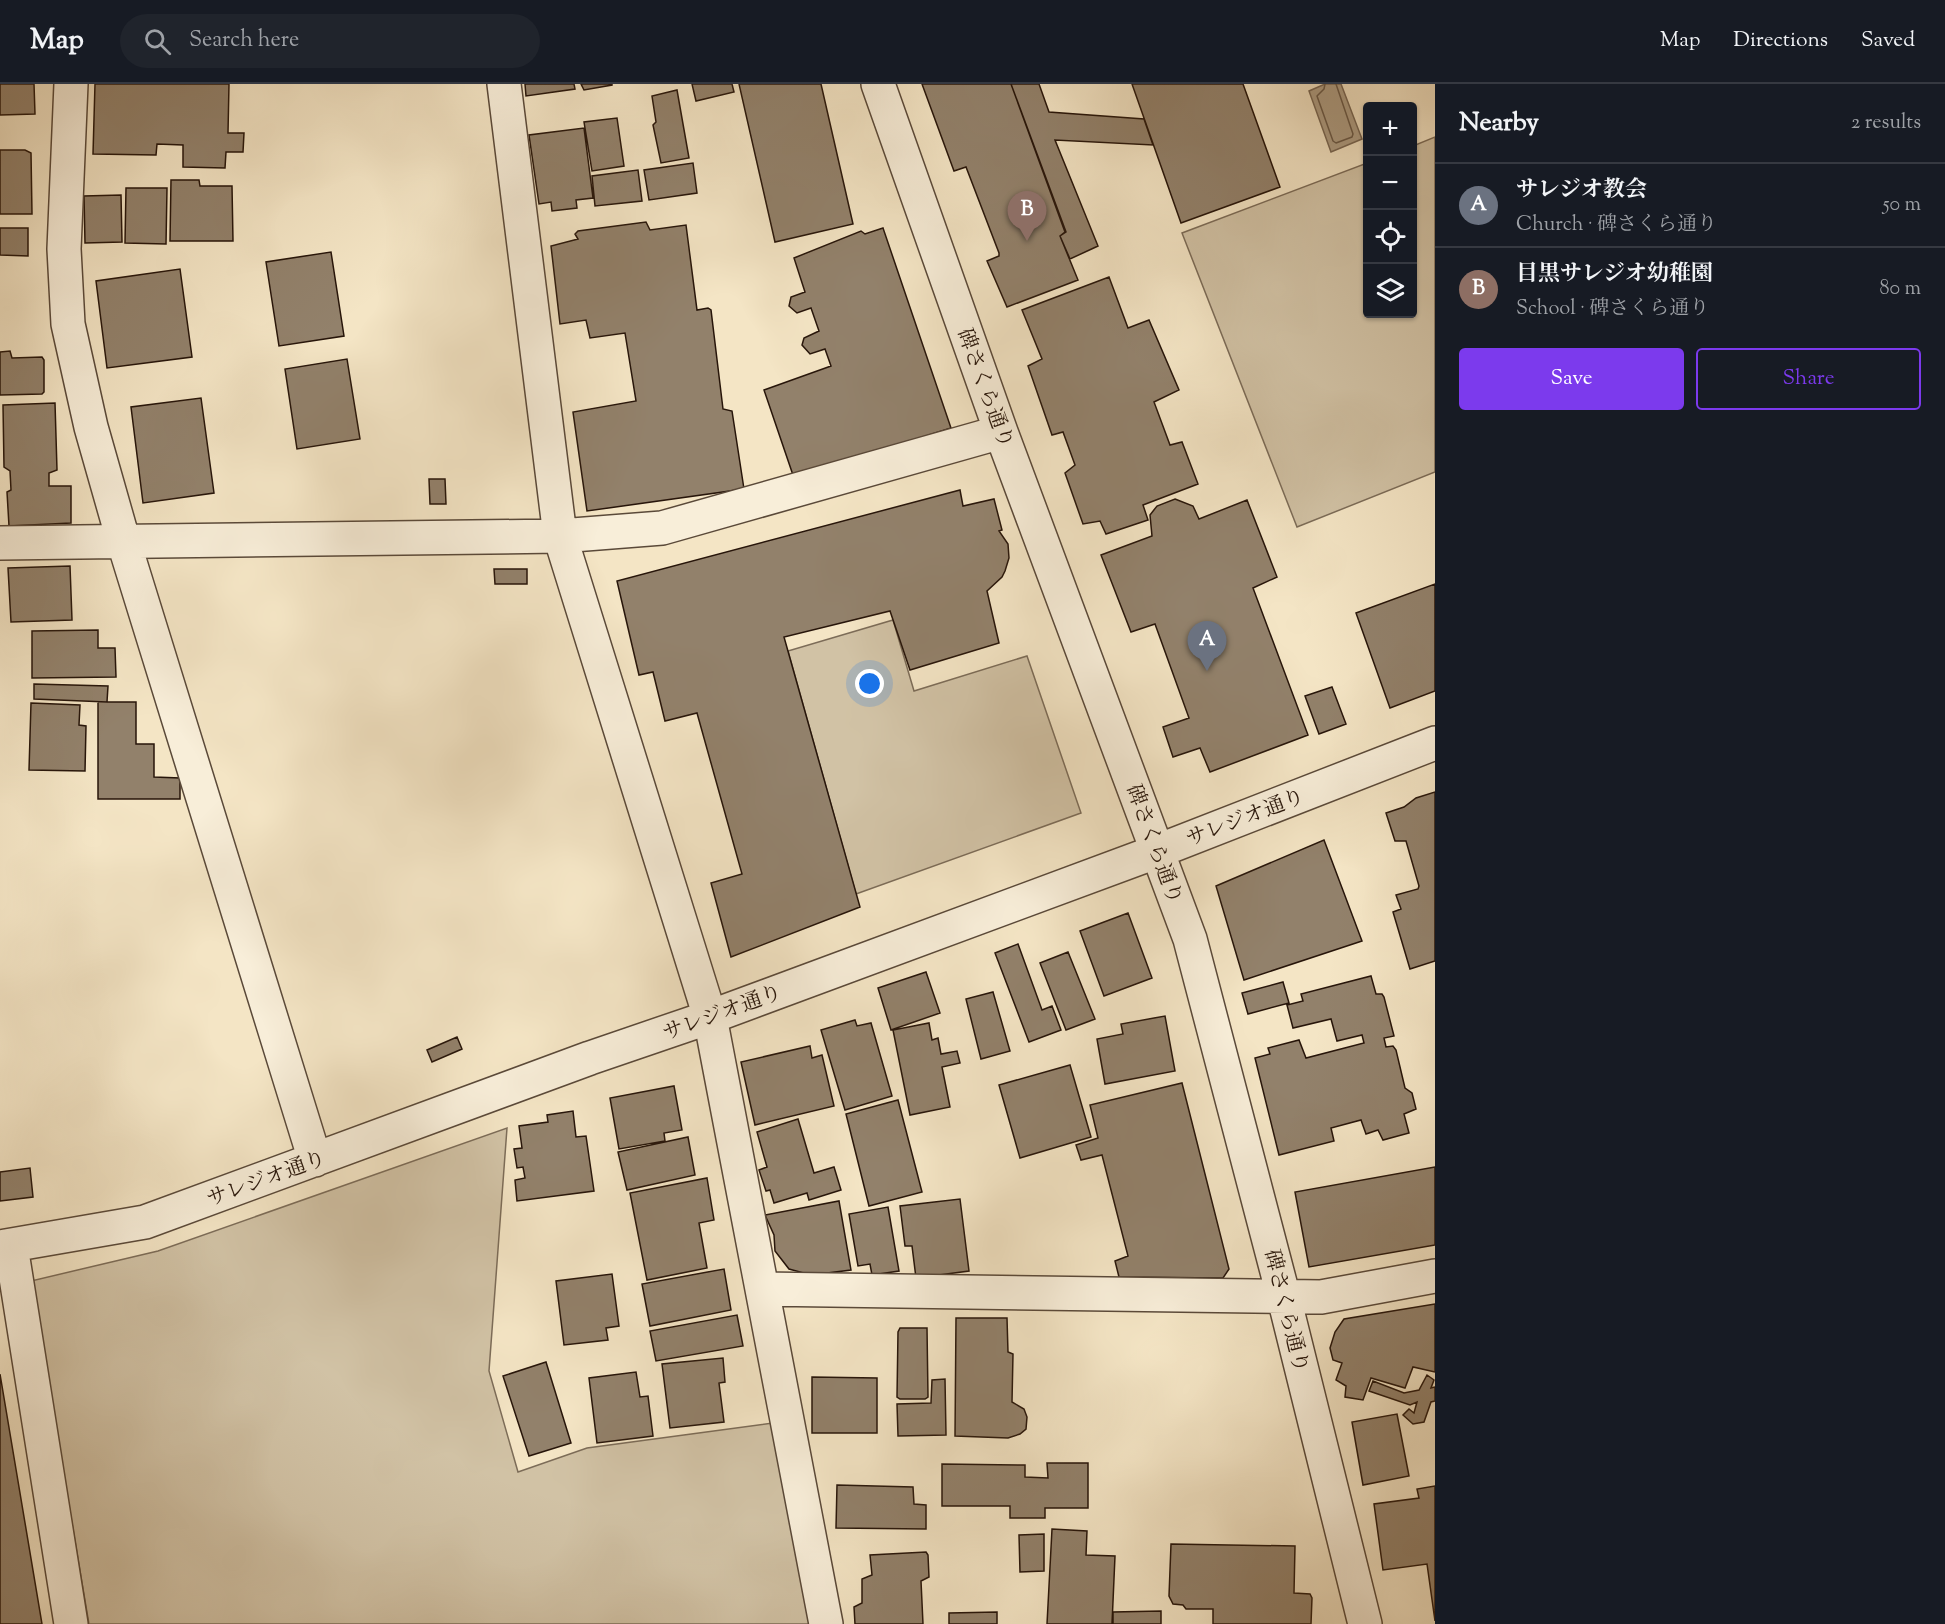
<!DOCTYPE html>
<meta charset="utf-8">
<style>
:root{--surface:#171b24;--page:#20242c;--text:#f1f3f6;--muted:#9ea1a6;--line:#363941;--accent:#7c3aed}
body{margin:0;font-family:"Sorts Mill Goudy","Noto Serif JP",serif;background:var(--page);color:var(--text)}
.controls{position:absolute;right:18px;top:18px;display:grid;overflow:hidden;border-radius:6px;box-shadow:0 2px 4px #0004}
.controls button{width:54px;height:54px;display:grid;place-items:center;padding:0;border:0;border-bottom:2px solid var(--line);background:var(--surface);color:var(--text);font:30px sans-serif}
.you{position:absolute;left:870px;top:600px;width:21px;height:21px;margin:-15px;border:4px solid #fff;border-radius:50%;background:#1a73e8;box-shadow:0 0 0 9px #1a73e833}
.badge{display:grid;place-items:center;width:39px;height:39px;border-radius:50%;background:var(--accent);color:#fff;font-size:20px;font-weight:700}
.pin{position:absolute;translate:-50% -50px;filter:drop-shadow(0 2px 3px #0008)}
.pin::after{content:'';position:absolute;top:32px;width:21px;height:18px;background:inherit;clip-path:polygon(0 0,100% 0,50% 100%)}
.list{margin:0;padding:0;list-style:none}
h2{display:flex;justify-content:space-between;align-items:center;height:78px;margin:0;padding:0 24px;font-size:26px}
h2 small{font-size:20px;font-weight:400;color:var(--muted)}
.list li{display:grid;grid-template-columns:39px 1fr auto;gap:18px;align-items:center;box-sizing:border-box;height:84px;padding:0 24px;border-top:2px solid var(--line)}
.list b{display:block;font-size:22px;white-space:nowrap}
.list p{margin:0;font-size:20px;white-space:nowrap;color:var(--muted)}
.list em{font-size:20px;font-style:normal;color:var(--muted)}
.actions{display:flex;gap:12px;padding:18px 24px}
.actions a{flex:1;padding:14px 0;border:2px solid var(--accent);border-radius:6px;text-align:center;font-size:21px;color:var(--accent)}
.actions .main{background:var(--accent);color:#fff}
.icon{flex:none;width:33px;height:33px;fill:none;stroke:currentColor;stroke-width:2;stroke-linecap:round;stroke-linejoin:round}
.map{position:relative;flex:none;width:1435px;height:1540px;overflow:hidden}
header{display:flex;align-items:center;gap:36px;box-sizing:border-box;height:84px;padding:0 30px;background:var(--surface);border-bottom:2px solid var(--line)}
header strong{font-size:28px}
nav{display:flex;gap:33px;margin-inline-start:auto;font-size:21px}
.search{width:420px;height:54px;background:var(--page);display:flex;align-items:center;gap:15px;box-sizing:border-box;padding:0 21px;border-radius:33px;color:var(--muted);font-size:22px}
main{display:flex}
aside{flex:1;background:var(--surface)}
.map>svg:first-child{display:block}
.green{fill:#d1c2a5;stroke:#7c6c58;stroke-width:1.5}
.water{fill:#ae9e85;stroke:#786754;stroke-width:1.5}
.lines{fill:none;stroke-linecap:round;stroke-linejoin:round}
.shore{stroke:#6a5a48;stroke-width:1.5}
.building{fill:#92816b;stroke:#27150a;stroke-width:1.5}
.minor-casing{stroke:#5a4939;stroke-width:36}
.minor{stroke:#f8eed9;stroke-width:33}
.labels{text-anchor:middle;stroke-width:4.5;stroke-linejoin:round;paint-order:stroke}
.street-label{font-size:21px;fill:#27150a;stroke:#f8eed9}
</style>
<header>
<strong>Map</strong>
<div class="search"><svg class="icon" aria-label="search" viewBox="0 0 24 24"><circle cx="10" cy="10" r="6"/><path d="M15 15l6 6"/></svg>Search here</div>
<nav><a>Map</a><a>Directions</a><a>Saved</a></nav>
</header>
<main>
<div class="map">
<svg width="1435" height="1540" viewBox="0 0 1435 1540">
<rect width="100%" height="100%" fill="#f4e5c5"/>
<filter id="stains"><feTurbulence type="fractalNoise" baseFrequency=".00333" numOctaves="4"/><feColorMatrix values="0 0 0 0 .2 0 0 0 0 .09 0 0 0 0 .02 0 0 0 .5 -.17"/></filter>
<radialGradient id="worn" r=".72"><stop offset=".6" stop-color="#630" stop-opacity="0"/><stop offset="1" stop-color="#630" stop-opacity=".3"/></radialGradient>
<path class="green" d="M1435,53V388L1297,443L1182,149L1367,79L1368,230H1412L1413,62Z
M893,536L914,607L1027,572L1081,729L856,810L788,567Z
M507,1044L489,1287L518,1388L587,1364L780,1338L812,1540H89L31,1197L158,1167Z"/>
<path class="water" d="M1325,0H1341L1362,55L1331,68L1309,7Z"/>
<g class="lines">
<path class="shore" d="M1325,0L1324,5L1317,12L1333,57L1336,59L1352,53L1353,50L1336,0"/>
</g>
<path class="building" d="M0,0H34L35,30L0,31Z
M95,0H229L228,49H244L243,68H226L225,84L183,83V61L157,60L156,71L93,70Z
M525,0H574L575,5L526,12Z
M581,0H612V1L584,6Z
M692,0H732L734,8L696,17Z
M739,0H821L853,140L775,158Z
M922,0H1011L1065,148L1060,152L1078,196L1007,223L987,177L999,172V169L966,83L954,87Z
M1011,0H1039L1049,28L1144,35L1153,61L1055,56L1098,162L1070,175L1060,152L1066,148Z
M1132,0H1243L1280,103L1181,139Z
M677,6L689,74L661,79L653,41L656,38L652,12Z
M617,34L624,82L592,87L584,38Z
M584,44L593,114L576,116L577,124L552,127L551,118L539,120L529,51Z
M0,66H25L31,69L32,130H0Z
M693,79L697,109L649,116L644,86Z
M638,86L642,117L595,122L592,92Z
M171,96H199L200,102H232L233,157H170Z
M126,104H167L166,160L125,159Z
M121,111L122,158L85,159L84,112Z
M646,138L650,146L686,141L697,226L708,224L711,226L723,325L732,327L744,405L587,427L573,328L636,317L625,249L590,254L586,236L560,240L551,162L578,155L575,150L578,147Z
M0,144H28V172L0,171Z
M883,144L951,344L794,394L764,306L831,282L825,265L810,270L802,261L804,254L819,247L811,224L797,229L789,222L791,213L805,208L794,174L861,147L865,150Z
M331,168L344,252L279,262L266,178Z
M180,185L192,273L107,284L96,197Z
M1109,193L1128,244L1149,236L1179,306L1154,318L1170,361L1182,358L1198,400L1143,421L1148,436L1106,450L1100,437L1083,440L1065,389L1075,381L1063,348L1052,351L1028,282L1042,275L1022,226Z
M10,267L12,274L42,273L44,276V308L42,310L0,311V268Z
M347,275L360,355L297,365L285,285Z
M201,314L214,409L143,419L131,323Z
M55,319L57,386L49,389V402H71V439L9,442L7,408L11,406L10,387L4,383L3,321Z
M429,395H445L446,420H430Z
M960,406L963,422L994,415L1002,446L999,447L1008,460L1009,474L1005,487L1002,493L987,507L999,559L910,586L890,527L784,553L860,823L731,873L711,799L742,790L697,629L665,637L653,588L639,591L617,497Z
M1175,415L1193,422L1199,435L1247,416L1277,493L1253,504L1308,651L1210,688L1200,664L1173,673L1163,643L1189,634L1155,540L1131,548L1101,471L1152,452L1150,431L1157,422Z
M70,482L72,536L11,538L8,484Z
M494,485H527V500H495Z
M1435,500V607L1390,624L1356,529Z
M98,546V564H115L116,593L32,594V547Z
M34,600L108,602L107,618L34,615Z
M1332,603L1346,640L1319,650L1305,612Z
M98,618H136V660H154V693L180,694V715H98Z
M31,619L80,621L79,641L86,642L85,687L29,686Z
M1435,708V877L1410,885L1393,828L1401,825L1396,811L1418,805L1419,802L1406,757H1395L1386,729L1404,723L1416,714Z
M1324,756L1362,857L1244,896L1216,802Z
M1128,829L1152,894L1104,912L1080,847Z
M1018,860L1042,926L1052,922L1061,946L1029,958L995,869Z
M1068,868L1095,935L1066,946L1040,879Z
M926,888L940,929L891,946L878,904Z
M1371,892L1376,910H1382L1384,913L1394,952L1384,954L1386,963L1393,962L1396,966L1405,1004L1412,1009L1416,1025L1404,1030L1409,1049L1383,1056L1378,1046L1366,1050L1361,1036L1331,1044L1334,1057L1279,1071L1255,974L1270,970L1268,964L1299,956L1306,974L1364,959L1362,951L1337,957L1331,935L1293,944L1287,921L1303,917L1301,910Z
M1283,898L1289,919L1248,930L1242,909Z
M993,908L1010,967L981,975L966,915Z
M1165,932L1175,987L1105,1000L1097,955L1123,950L1121,940Z
M855,936L857,942L871,939L892,1012L845,1026L821,946Z
M929,939L932,956L938,954L941,970L957,967L960,979L942,983L950,1023L910,1031L893,946Z
M457,953L462,965L432,978L427,966Z
M810,962L812,974L822,971L834,1022L755,1041L741,978Z
M1070,981L1091,1053L1020,1074L999,1001Z
M1182,999L1229,1185L1223,1194L1119,1193L1115,1177L1128,1172L1102,1071L1081,1076L1076,1061L1098,1054L1090,1021Z
M674,1002L682,1046L664,1049L665,1057L619,1065L610,1014Z
M898,1016L922,1108L869,1122L846,1030Z
M573,1027L576,1053L586,1052L594,1107L517,1117L515,1096L525,1094L523,1083L517,1084L514,1065L522,1064L519,1042L548,1038L547,1031Z
M798,1035L814,1089L834,1083L841,1106L809,1116L807,1109L774,1119L770,1106L766,1107L759,1086L767,1083L757,1048Z
M688,1053L695,1091L627,1106L618,1068Z
M1435,1083V1161L1309,1183L1295,1108Z
M30,1084L33,1113L0,1117V1088Z
M707,1094L714,1136L699,1139L707,1184L647,1196L630,1109Z
M960,1115L969,1187L916,1194L912,1162H905L900,1122Z
M839,1117L851,1186L811,1191L789,1185L775,1167L774,1151L765,1131Z
M888,1123L899,1187L872,1191L870,1180L858,1182L849,1130Z
M724,1185L731,1226L650,1242L642,1200Z
M612,1190L619,1242L606,1244L608,1256L564,1261L556,1197Z
M1435,1220V1288L1413,1283L1405,1304L1371,1294L1363,1316L1345,1313L1346,1302L1336,1296L1342,1279L1333,1276L1330,1264L1335,1248L1344,1235Z
M737,1231L743,1262L656,1277L650,1247Z
M956,1234H1007L1008,1268L1013,1270L1012,1318L1024,1325L1027,1333L1026,1345L1020,1350L1008,1354L955,1352Z
M900,1244H927L928,1313L925,1315H900L897,1313L898,1248Z
M723,1274L725,1298L719,1299L724,1338L670,1344L662,1280Z
M546,1278L571,1359L529,1372L503,1292Z
M636,1288L640,1313L648,1312L653,1352L597,1359L589,1294Z
M0,1290L42,1540H0Z
M1427,1291L1434,1296L1431,1304L1435,1303V1317L1431,1318L1424,1338L1413,1340L1403,1331L1409,1325L1414,1329L1417,1318L1410,1321L1369,1307L1373,1297L1404,1309L1419,1306Z
M812,1293L877,1294V1349H812Z
M945,1295L946,1351L898,1352L897,1320L931,1319L932,1296Z
M1397,1330L1409,1392L1363,1401L1352,1338Z
M1047,1379H1088V1424H1045V1434H1010V1422H942V1380L1025,1381V1393L1048,1394Z
M837,1401L913,1403L914,1420L926,1421V1445L836,1444Z
M1435,1402V1537L1427,1480L1383,1486L1374,1420L1419,1414L1417,1405Z
M1052,1445L1087,1447L1086,1471L1115,1472L1112,1540H1047Z
M1044,1450V1487L1020,1488L1019,1451Z
M1171,1460L1295,1462L1294,1509L1310,1510L1312,1514L1311,1540H1213V1525H1186L1183,1521L1173,1520L1169,1512Z
M926,1468L928,1471L929,1493L921,1497L923,1540H855L854,1523L862,1519V1495L872,1491L870,1471Z
M1161,1527V1540H1113V1528Z
M997,1528V1540H949V1529Z"/>
<g class="lines">
<defs>
<path id="minor" d="M71,0L64,165L68,240L91,343L124,459L315,1076
M504,0L560,452L710,933L826,1540
M878,0L1001,348L1190,855L1284,1214L1365,1540
M0,459L560,452L662,444L1001,348
M11,1162L71,1540
M0,1163L145,1138L590,974L710,933L1158,767L1435,659
M762,1205L1321,1213L1435,1192"/>
</defs>
<use href="#minor" class="minor-casing"/>
<use href="#minor" class="minor"/>
</g>
<g class="labels">
<g class="street-label">
<text transform="translate(986 304) rotate(70)" y="7">碑さくら通り</text>
<text transform="translate(1245 733) rotate(-21)" y="7">サレジオ通り</text>
<text transform="translate(1155 760) rotate(70)" y="7">碑さくら通り</text>
<text transform="translate(722 928) rotate(-20)" y="7">サレジオ通り</text>
<text transform="translate(266 1094) rotate(-20)" y="7">サレジオ通り</text>
<text transform="translate(1287 1227) rotate(76)" y="7">碑さくら通り</text>
</g>
</g>
<rect width="100%" height="100%" filter="url(#stains)"/>
<rect width="100%" height="100%" fill="url(#worn)"/>
</svg>
<div class="controls">
<button>+</button>
<button>−</button>
<button><svg class="icon" aria-label="locate" viewBox="0 0 24 24"><circle cx="12" cy="12" r="6"/><path d="M12 2v4M12 18v4M2 12h4M18 12h4"/></svg></button>
<button><svg class="icon" aria-label="layers" viewBox="0 0 24 24"><path d="M12 4l9 5-9 5-9-5zM3 14l9 5 9-5"/></svg></button>
</div>
<div class="you"></div>
<div class="pin badge" style="left:1207px;top:587px;background:#6b7280">A</div>
<div class="pin badge" style="left:1027px;top:157px;background:#8d6e63">B</div>
</div>
<aside>
<h2>Nearby<small>2 results</small></h2>
<ul class="list">
<li><span class="badge" style="background:#6b7280">A</span><div><b>サレジオ教会</b><p>Church · 碑さくら通り</p></div><em>50 m</em></li>
<li><span class="badge" style="background:#8d6e63">B</span><div><b>目黒サレジオ幼稚園</b><p>School · 碑さくら通り</p></div><em>80 m</em></li>
</ul>
<div class="actions"><a class="main">Save</a><a>Share</a></div>
</aside>
</main>
